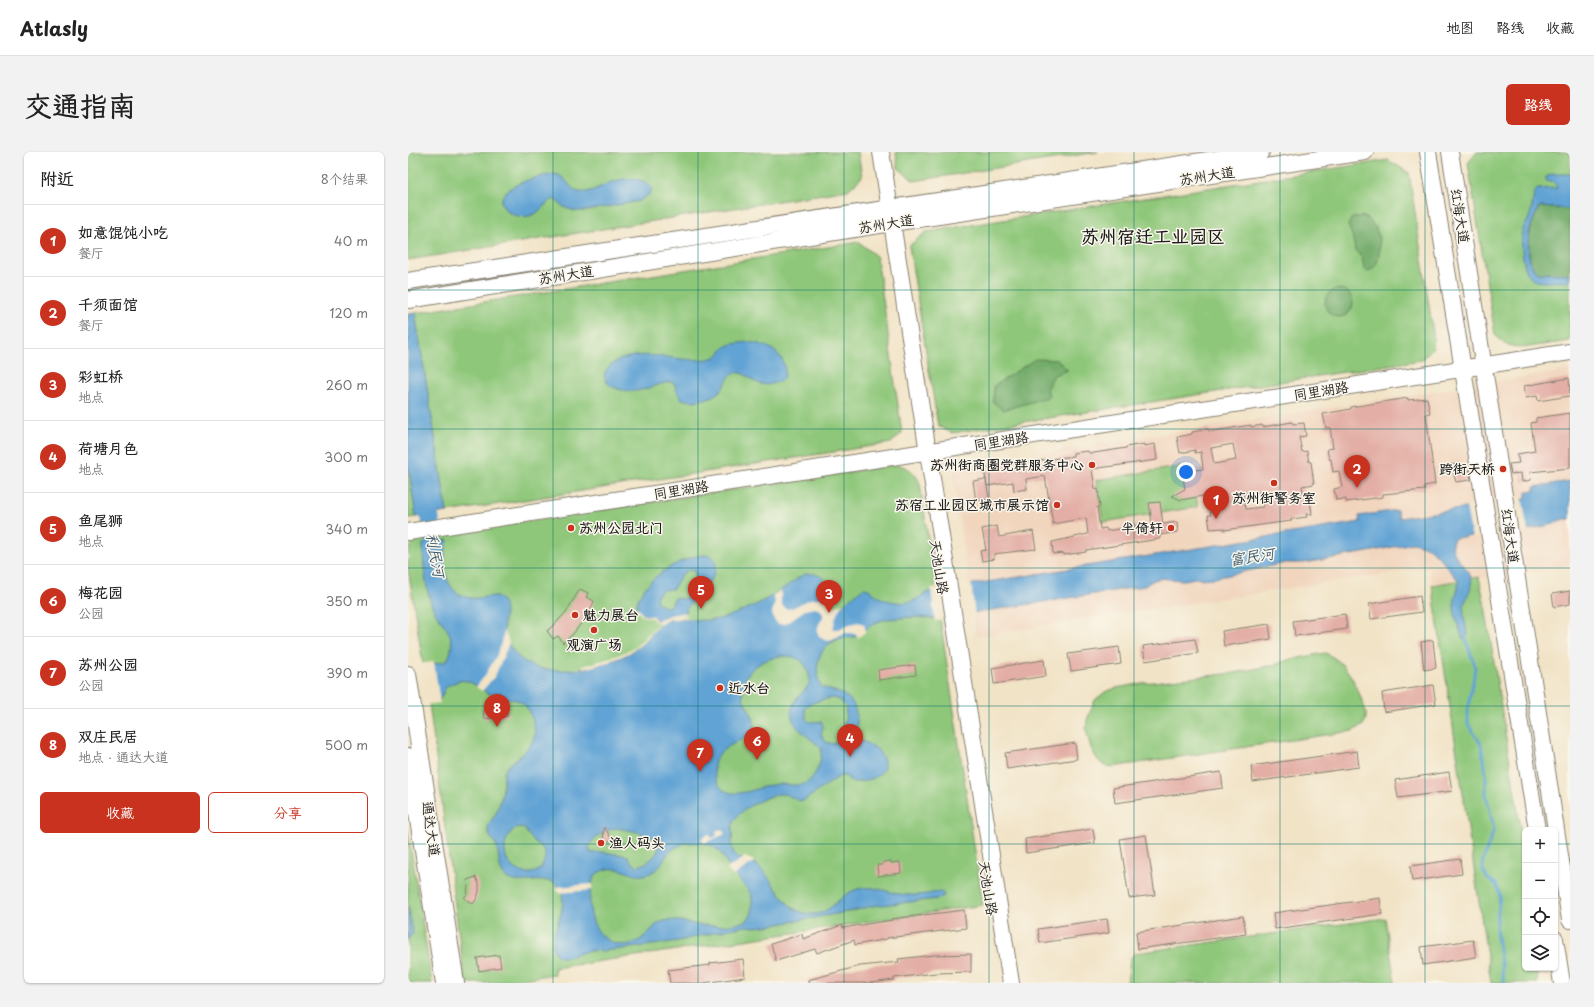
<!DOCTYPE html>
<html lang="zh">
<meta charset="utf-8">
<style>
:root{--surface:#fff;--page:#f2f2f2;--text:#222;--muted:#767676;--line:#e0e0e0;--accent:#c8321e}
body{margin:0;font-family:"Playpen Sans","LXGW WenKai TC",sans-serif;background:var(--page);color:var(--text)}
.controls{position:absolute;right:12px;bottom:12px;display:grid;overflow:hidden;border-radius:6px;box-shadow:0 1px 3px #0004}
.controls button{width:36px;height:36px;display:grid;place-items:center;padding:0;border:0;border-bottom:1px solid var(--line);background:var(--surface);color:var(--text);font:20px sans-serif}
.you{position:absolute;left:778px;top:320px;width:14px;height:14px;margin:-10px;border:3px solid #fff;border-radius:50%;background:#1a73e8;box-shadow:0 0 0 6px #1a73e833}
.badge{display:grid;place-items:center;width:26px;height:26px;border-radius:50%;background:var(--accent);color:#fff;font-size:13px;font-weight:700}
.pin{position:absolute;translate:-50% -33px;filter:drop-shadow(0 1px 2px #0008)}
.pin::after{content:'';position:absolute;top:21px;width:14px;height:12px;background:inherit;clip-path:polygon(0 0,100% 0,50% 100%)}
.list{margin:0;padding:0;list-style:none}
h2{display:flex;justify-content:space-between;align-items:center;height:52px;margin:0;padding:0 16px;font-size:17px}
h2 small{font-size:13px;font-weight:400;color:var(--muted)}
.list li{display:grid;grid-template-columns:26px 1fr auto;gap:12px;align-items:center;box-sizing:border-box;height:72px;padding:0 16px;border-top:1px solid var(--line)}
.list b{display:block;font-size:15px;white-space:nowrap}
.list p{margin:0;font-size:13px;white-space:nowrap;color:var(--muted)}
.list em{font-size:13px;font-style:normal;color:var(--muted)}
.actions{display:flex;gap:8px;padding:12px 16px}
.actions a{flex:1;padding:9px 0;border:1px solid var(--accent);border-radius:6px;text-align:center;font-size:14px;color:var(--accent)}
.actions .main{background:var(--accent);color:#fff}
.icon{flex:none;width:22px;height:22px;fill:none;stroke:currentColor;stroke-width:2;stroke-linecap:round;stroke-linejoin:round}
.map{position:relative;flex:none;width:1162px;height:831px;overflow:hidden;border-radius:6px}
header{display:flex;align-items:center;gap:24px;box-sizing:border-box;height:56px;padding:0 20px;background:var(--surface);border-bottom:1px solid var(--line)}
header strong{font-size:19px}
nav{display:flex;gap:22px;margin-inline-start:auto;font-size:14px}
.intro{display:flex;align-items:center;justify-content:space-between;box-sizing:border-box;height:96px;padding:0 24px}
h1{margin:0;font-size:28px}
.button{padding:10px 18px;border-radius:6px;background:var(--accent);color:#fff;font-size:14px;font-weight:700}
main{display:flex;gap:24px;padding:0 24px}
aside{flex:1;background:var(--surface);border-radius:6px;box-shadow:0 1px 3px #0004}
.map>svg:first-child{display:block}
.built{fill:#f1d5bd}
.green{fill:#8fc77a;stroke:#56724b}
.forest{fill:#73ac6a;stroke:#486443}
.water{fill:#60a3d4;stroke:#3e6078;fill-rule:evenodd}
.pier{fill:#f1e3c6}
.lines{fill:none;stroke-linecap:round;stroke-linejoin:round}
.stream{stroke:#60a3d4;stroke-width:3}
.river{stroke:#60a3d4;stroke-width:18}
.building{fill:#e3aea5;fill-rule:evenodd}
.secondary-casing{stroke:#868071;stroke-width:18}
.secondary{stroke:#fff;stroke-width:16}
.grid{fill:none;stroke:#0f766e;stroke-width:1;stroke-opacity:0.55}
.poi-dot{fill:#c8321e;stroke:#fbf7ec;stroke-width:1.5}
.labels{text-anchor:middle;stroke-width:3;stroke-linejoin:round;paint-order:stroke}
.street-label{font-size:14px;fill:#1c1c1c;stroke:#fbf7ec}
.poi-label{font-size:14px;font-weight:bold;fill:#1c1c1c;stroke:#fbf7ec;text-anchor:end}
.water-label{font-size:15px;font-style:italic;fill:#3b596f;stroke:#fbf7ec}
.district-label{font-size:18px;font-weight:bold;fill:#1c1c1c;stroke:#fbf7ec}
</style>
<header>
<strong>Atlasly</strong>
<nav><a>地图</a><a>路线</a><a>收藏</a></nav>
</header>
<div class="intro"><h1>交通指南</h1><a class="button">路线</a></div>
<main>
<aside>
<h2>附近<small>8个结果</small></h2>
<ul class="list">
<li><span class="badge">1</span><div><b>如意馄饨小吃</b><p>餐厅</p></div><em>40 m</em></li>
<li><span class="badge">2</span><div><b>千须面馆</b><p>餐厅</p></div><em>120 m</em></li>
<li><span class="badge">3</span><div><b>彩虹桥</b><p>地点</p></div><em>260 m</em></li>
<li><span class="badge">4</span><div><b>荷塘月色</b><p>地点</p></div><em>300 m</em></li>
<li><span class="badge">5</span><div><b>鱼尾狮</b><p>地点</p></div><em>340 m</em></li>
<li><span class="badge">6</span><div><b>梅花园</b><p>公园</p></div><em>350 m</em></li>
<li><span class="badge">7</span><div><b>苏州公园</b><p>公园</p></div><em>390 m</em></li>
<li><span class="badge">8</span><div><b>双庄民居</b><p>地点 · 通达大道</p></div><em>500 m</em></li>
</ul>
<div class="actions"><a class="main">收藏</a><a>分享</a></div>
</aside>
<div class="map">
<svg width="1162" height="831" viewBox="0 0 1162 831">
<rect width="100%" height="100%" fill="#fbf7ec"/>
<filter id="ink" filterUnits="userSpaceOnUse"><feTurbulence type="fractalNoise" baseFrequency=".025" numOctaves="2"/><feDisplacementMap in="SourceGraphic" scale="8" xChannelSelector="R" yChannelSelector="G"/><feConvolveMatrix kernelMatrix="1 2 1 2 8 2 1 2 1" color-interpolation-filters="sRGB"/></filter>
<filter id="wash" filterUnits="userSpaceOnUse"><feTurbulence type="fractalNoise" baseFrequency=".012" numOctaves="4" result="noise"/><feDisplacementMap in="SourceGraphic" scale="16" xChannelSelector="R" yChannelSelector="G"/><feGaussianBlur stdDeviation="0.9" result="paint"/><feColorMatrix in="noise" values="0 0 0 0 0 0 0 0 0 0 0 0 0 0 0 0 0 1.4 0 .05"/><feComposite in="paint" operator="in"/></filter>
<g filter="url(#wash)">
<rect width="100%" height="100%" fill="#f1e3c6"/>
<path class="built" d="M1162,218V413L1024,433L1021,415L568,484L545,325L547,318L552,314Z"/>
<path class="green" d="M0,0H450L454,25L440,38L0,108Z
M488,0H690L506,29L490,16Z
M1069,0H1162V189L1113,196L1096,192L1087,183L1060,11Z
M980,8L1001,21L1026,187L1024,197L1013,208L544,281L530,274L501,94L518,80Z
M451,90L469,105L494,281L483,291L39,360L7,161Z
M0,310L8,365L0,366Z
M486,313C499,313 508,320 512,332L575,753L146,816L147,822L87,831H57L21,551L0,416C0,403 0,392 10,386Z
M783,313L790,355L695,370L688,328Z
M1071,425L1077,454L1117,705V816H1128L1130,831H1083L1024,433Z
M917,501C938,510 947,529 954,549C957,556 961,566 955,573C953,575 948,577 944,579L704,615L695,613L689,607L683,596L678,578L679,568L687,548L697,540L708,536L736,531L826,521L866,513L880,508Z
M0,678L24,831H0Z
M977,766L987,831H719L722,807L727,801Z"/>
<path class="forest" d="M1132,55L1162,57V122L1129,121C1115,110 1121,68 1132,55Z
M955,64C959,67 964,70 967,75C973,85 975,118 958,119L956,116L954,106L947,97L944,83L940,73L944,66Z
M917 151a14 14 0 1 1 28 0a14 14 0 1 1-28 0Z
M627,207L649,208L660,218L646,223L639,236L641,245L595,258L585,250L586,234Z"/>
<path class="water" d="M147,22C160,25 160,37 171,40C182,43 196,31 207,29C214,27 221,26 229,27C235,29 241,31 244,36L242,42L231,49L177,59H166L156,55L146,47C136,51 132,62 121,64C102,68 81,50 103,36C115,28 133,24 147,22Z
M1145,22H1162V57L1132,55L1130,57C1127,65 1122,74 1121,82C1120,93 1119,113 1129,121L1161,122L1162,130C1151,129 1138,131 1128,129C1114,126 1113,93 1114,81C1114,75 1118,73 1120,68C1124,59 1125,49 1126,40L1130,37L1149,36L1148,33L1144,29H1138V25Z
M7,161L39,360L8,365L0,310V162Z
M339,190C356,191 375,199 377,217C377,222 377,224 374,228C368,231 360,234 353,232C344,231 335,216 325,222C320,224 319,230 316,234C309,246 287,252 274,247L268,238L267,232L263,230C249,231 237,240 222,239C192,237 186,216 217,206C244,198 272,211 299,207C314,205 310,199 319,194C325,191 333,191 339,190Z
M1162,329V367H1155L1146,372L1124,377L1047,386L1044,391C1045,410 1058,411 1063,425C1066,436 1057,445 1056,455C1055,465 1058,474 1060,483L1055,488C1052,477 1046,465 1046,453C1047,444 1051,437 1050,428L1029,403L1019,395L1005,391L960,400L896,411H877L807,426L791,427L788,426C784,426 780,428 775,428C760,428 750,422 737,434L527,467C515,464 481,465 469,470C462,473 456,480 449,484C444,486 437,485 431,487C410,493 405,516 413,535C435,542 448,543 449,570C449,575 448,580 449,586C456,591 467,593 472,601C487,622 459,631 443,630L438,624H432L395,649C387,649 381,641 372,642C358,644 330,658 325,671C323,677 325,682 324,687C323,694 324,701 330,706C364,708 366,753 396,761C422,768 429,742 450,737C467,732 484,743 501,743C511,744 522,741 532,740L535,741L536,744L530,747L464,754L445,759L365,773L347,775L338,774C321,777 304,781 287,785C281,786 276,788 270,789C245,793 218,797 194,799C190,799 186,798 182,799C173,799 162,807 153,805C150,804 147,802 146,799C139,781 167,752 148,732C142,725 117,731 107,729C89,727 92,707 89,695C87,689 80,685 80,679C79,673 84,668 87,663C94,649 96,634 96,619C106,606 125,598 127,581C127,576 125,571 124,566C114,540 103,551 82,542C63,533 61,521 38,535L31,549L0,515L36,510L40,507C52,479 30,473 23,451C17,432 15,412 15,392L40,388C33,410 35,443 63,446C72,447 80,444 88,444C102,451 95,465 96,477C97,493 112,510 127,515C158,524 211,513 234,492C243,484 247,474 258,469C272,463 288,470 303,468C317,467 331,460 343,455C357,449 370,440 382,432C387,429 392,423 398,422C400,421 404,422 407,422C422,426 416,437 418,447C419,449 421,452 422,455L433,454L455,436C463,436 465,442 471,445C481,450 496,453 507,448C514,444 514,442 523,439L952,370L951,364L989,358L991,366L1118,347V340L1127,339L1126,335ZM372,504C392,504 399,509 402,529C399,538 392,541 387,549C373,572 402,584 413,596C414,609 410,620 401,629C393,636 381,632 371,632C354,632 323,652 311,633C308,630 307,624 306,619C303,588 353,591 346,569C344,560 336,553 335,544C331,520 353,508 372,504ZM425,546C448,551 433,572 434,586L425,592L418,590L413,583L415,576L414,570C400,569 398,574 397,556C402,550 417,547 425,546ZM113,675L116,676C119,681 122,685 126,689C129,692 135,695 137,700C138,705 136,708 135,712C129,730 90,721 98,689C101,681 105,676 113,675ZM208,676C220,678 234,680 245,686C261,695 240,713 229,714L223,710L220,704L195,700L184,701L182,700L181,694C187,684 196,679 208,676ZM279,691C295,691 307,690 316,706C319,711 321,716 325,721C329,725 341,738 343,742C344,745 344,750 344,754C344,759 344,764 340,767C330,775 304,774 292,773C280,772 268,766 256,769C248,771 243,779 237,784C220,799 198,794 187,774C181,762 181,749 183,736C185,726 187,721 196,718C214,712 224,728 240,722C259,715 253,697 279,691Z
M293,403C299,403 304,403 307,409C313,424 288,445 279,456L278,461L261,463L249,469L246,465C242,464 237,464 234,462C216,451 249,422 259,417C269,410 281,406 293,403ZM280,418L286,419L288,425L282,433L280,444L276,447L267,446L262,454L256,455L249,450L248,444L255,438L265,437L273,423Z
M0,753L5,781L0,788Z"/>
<path class="pier" d="M1114,345L1120,379L1064,386L1058,354Z
M563,431L567,463L527,469L523,437Z
M372,439L373,443V452L378,457L384,456L402,447L409,446H420L423,453L428,454L437,451L433,454L428,464L425,477H431L439,473L450,470L456,472L458,479L450,486L449,483L443,481H437L422,489L416,488L411,484L409,479L411,472L415,466V462L412,457L407,456L397,458L377,472H370L366,468L364,461L367,449L365,443Z
M230,456L235,463L245,464L248,469L261,463L273,461H278L279,463L262,465L254,469L264,465L272,464L279,465L286,468L275,466L260,468L251,473L234,492L221,501L201,510L183,515L166,517L206,505L226,496L233,490L252,470H247L244,466L234,464L228,458Z
M96,478L101,491L87,524L74,539L68,535L76,525L88,505L95,485Z
M26,510L32,551L0,555V513Z
M314,677L317,682L296,691L293,686L301,682L303,686L309,684L308,679Z
M337,705L344,708L346,710L325,724L319,717Z
M184,732V738L151,741L148,735Z"/>
<g class="lines">
<path class="stream" d="M1056,482L1067,514L1066,524L1060,555V572L1073,592L1078,621V642L1086,677L1075,709V718L1079,726L1088,732L1092,743L1088,777L1096,831"/>
<path class="river" d="M18,338L28,404V414"/>
</g>
<g id="blocks">
<path class="building" d="M1161,226L1162,244L1130,249L1129,244L1118,246L1116,234Z
M1000,246V248L1019,246L1022,261L1018,262L1027,332L1016,334L1017,338L975,342V345L938,350V347L928,348L926,337L934,335L931,319L925,320L923,307H921L919,297L925,296L922,275L918,276L915,262L943,257V255Z
M1162,261V316L1122,320L1123,328L1114,330L1113,321L1103,322L1101,312L1111,311L1109,302L1127,299L1123,271L1128,270V266Z
M884,270L885,272L896,271L898,284L891,285L894,300L899,299L901,310H903L906,332L894,334L897,349L902,348L904,362H898L899,365L883,367V369L816,378V376L802,377L800,363H803L800,343L773,348L764,344L777,337L774,320L795,317L793,300L787,301V298L772,301L769,285L784,282V280L800,277L801,279H806L843,273V275L854,273L855,275ZM825,292L828,308L806,312L803,296ZM852,340L855,355L838,357L835,342Z
M736,292V294L747,292L749,308L684,317L687,338L690,337L692,355H689L692,377L698,376L699,379L744,371L741,351L752,350L755,372L769,370L770,380L752,383V387L678,398V400L656,403V401L645,402L644,390L680,382L678,366L645,372L637,324L618,327L619,337L606,339L605,330L579,334L576,317L604,312V310L614,309V311L630,309L665,304V301L680,299L681,301H686L718,296V295Z
M1053,311L1054,319L1062,318L1063,328L1048,330L1043,313Z
M578,327L581,347L568,349L565,329Z
M589,374L591,385L625,379L628,397L586,402V407L574,409L572,399L578,398L574,377Z
M172,437L180,441L178,445L186,449L183,458L165,482L155,491L150,484L145,487L139,479L149,470L158,460Z
M1162,439V452L1146,455L1144,442Z
M1012,444L1014,460L963,467L961,452Z
M937,462L939,477L887,484L885,469Z
M861,472L863,487L816,494L814,479Z
M787,487L790,501L737,509L735,494Z
M1025,488L1028,516L1016,518L1013,490Z
M711,495L713,512L663,519L660,502Z
M636,508L638,524L586,532L584,516Z
M507,513L508,523L471,528L470,518Z
M1025,533L1028,552L976,560L974,541Z
M99,555L100,564L76,567L75,558Z
M667,591L669,607L599,617L597,601Z
M949,599L951,615L845,630L843,614Z
M813,620L815,636L707,651L705,636Z
M1041,620L1044,639L990,646L987,628Z
M196,675L204,687L195,693Z
M685,677L687,691L618,701L617,687Z
M738,683L747,743L721,746L712,687Z
M1052,707L1054,722L1004,729L1002,714Z
M483,709V711L492,710L493,721L470,724L469,713H475V710Z
M68,725L71,732V739L69,746L65,752L56,746L59,742L60,735L59,728Z
M972,746L974,762L867,777L865,761Z
M556,758L558,776L479,786V787L447,793L446,788L409,801L407,797L368,809L363,792L394,782L395,787L434,773L435,776L484,768L483,767Z
M835,764L838,782L730,797L728,780Z
M699,767L701,781L632,791L630,777Z
M1065,788L1068,805L1015,813L1013,795Z
M563,802V820L528,821L486,826V828L462,831H400V828L452,814L491,810L490,807L526,803Z
M91,803L93,815L71,819L69,806Z
M335,807L337,825L295,831H262L260,818L302,813V811Z"/>
</g>
</g>
<g filter="url(#ink)">
<use href="#blocks" fill-opacity="0" stroke="#868071" stroke-width="1"/>
<g class="lines">
<defs>
<path id="secondary" d="M473,0L603,831
M1020,0L1129,678
M1042,0C1084,256 1122,512 1162,768
M0,129L853,0
M0,148L484,71L957,0
M0,380L1162,200
M0,522L48,831
M0,604L36,831
M1147,787L1154,831"/>
</defs>
<use href="#secondary" class="secondary-casing"/>
<use href="#secondary" class="secondary"/>
</g>
</g>
<path class="grid" d="M145,0V831M290,0V831M436,0V831M581,0V831M726,0V831M872,0V831M1017,0V831M0,138H1162M0,277H1162M0,416H1162M0,554H1162M0,692H1117M1147,692H1162"/>
<g class="poi-dot">
<circle cx="684" cy="313" r="4"/>
<circle cx="1095" cy="317" r="4"/>
<circle cx="866" cy="331" r="4"/>
<circle cx="649" cy="353" r="4"/>
<circle cx="163" cy="376" r="4"/>
<circle cx="763" cy="376" r="4"/>
<circle cx="167" cy="463" r="4"/>
<circle cx="186" cy="478" r="4"/>
<circle cx="312" cy="536" r="4"/>
<circle cx="193" cy="691" r="4"/>
</g>
<g class="labels">
<g class="street-label">
<text transform="translate(799 24) rotate(-9)" y="5">苏州大道</text>
<text transform="translate(1052 64) rotate(81)" y="5">红海大道</text>
<text transform="translate(478 72) rotate(-9)" y="5">苏州大道</text>
<text transform="translate(158 123) rotate(-9)" y="5">苏州大道</text>
<text transform="translate(913 239) rotate(-9)" y="5">同里湖路</text>
<text transform="translate(593 289) rotate(-9)" y="5">同里湖路</text>
<text transform="translate(273 338) rotate(-9)" y="5">同里湖路</text>
<text transform="translate(1102 384) rotate(82)" y="5">红海大道</text>
<text transform="translate(531 415) rotate(81)" y="5">天池山路</text>
<text transform="translate(23 677) rotate(82)" y="5">通达大道</text>
<text transform="translate(580 736) rotate(81)" y="5">天池山路</text>
</g>
<g class="poi-label">
<text x="676" y="318">苏州街商圈党群服务中心</text>
<text x="1087" y="322">跨街天桥</text>
<text x="866" y="351" text-anchor="middle">苏州街警务室</text>
<text x="641" y="358">苏宿工业园区城市展示馆</text>
<text x="171" y="381" text-anchor="start">苏州公园北门</text>
<text x="755" y="381">半倚轩</text>
<text x="175" y="468" text-anchor="start">魅力展台</text>
<text x="186" y="498" text-anchor="middle">观演广场</text>
<text x="320" y="541" text-anchor="start">近水台</text>
<text x="201" y="696" text-anchor="start">渔人码头</text>
</g>
<g class="water-label">
<text transform="translate(27 403) rotate(80)" y="5">利民河</text>
<text transform="translate(844 405) rotate(-9)" y="5">富民河</text>
</g>
<g class="district-label">
<text x="745" y="91">苏州宿迁工业园区</text>
</g>
</g>
</svg>
<div class="controls">
<button>+</button>
<button>−</button>
<button><svg class="icon" aria-label="locate" viewBox="0 0 24 24"><circle cx="12" cy="12" r="6"/><path d="M12 2v4M12 18v4M2 12h4M18 12h4"/></svg></button>
<button><svg class="icon" aria-label="layers" viewBox="0 0 24 24"><path d="M12 4l9 5-9 5-9-5zM3 14l9 5 9-5"/></svg></button>
</div>
<div class="you"></div>
<div class="pin badge" style="left:808px;top:367px">1</div>
<div class="pin badge" style="left:949px;top:336px">2</div>
<div class="pin badge" style="left:421px;top:461px">3</div>
<div class="pin badge" style="left:442px;top:605px">4</div>
<div class="pin badge" style="left:293px;top:457px">5</div>
<div class="pin badge" style="left:349px;top:608px">6</div>
<div class="pin badge" style="left:292px;top:620px">7</div>
<div class="pin badge" style="left:89px;top:575px">8</div>
</div>
</main>
